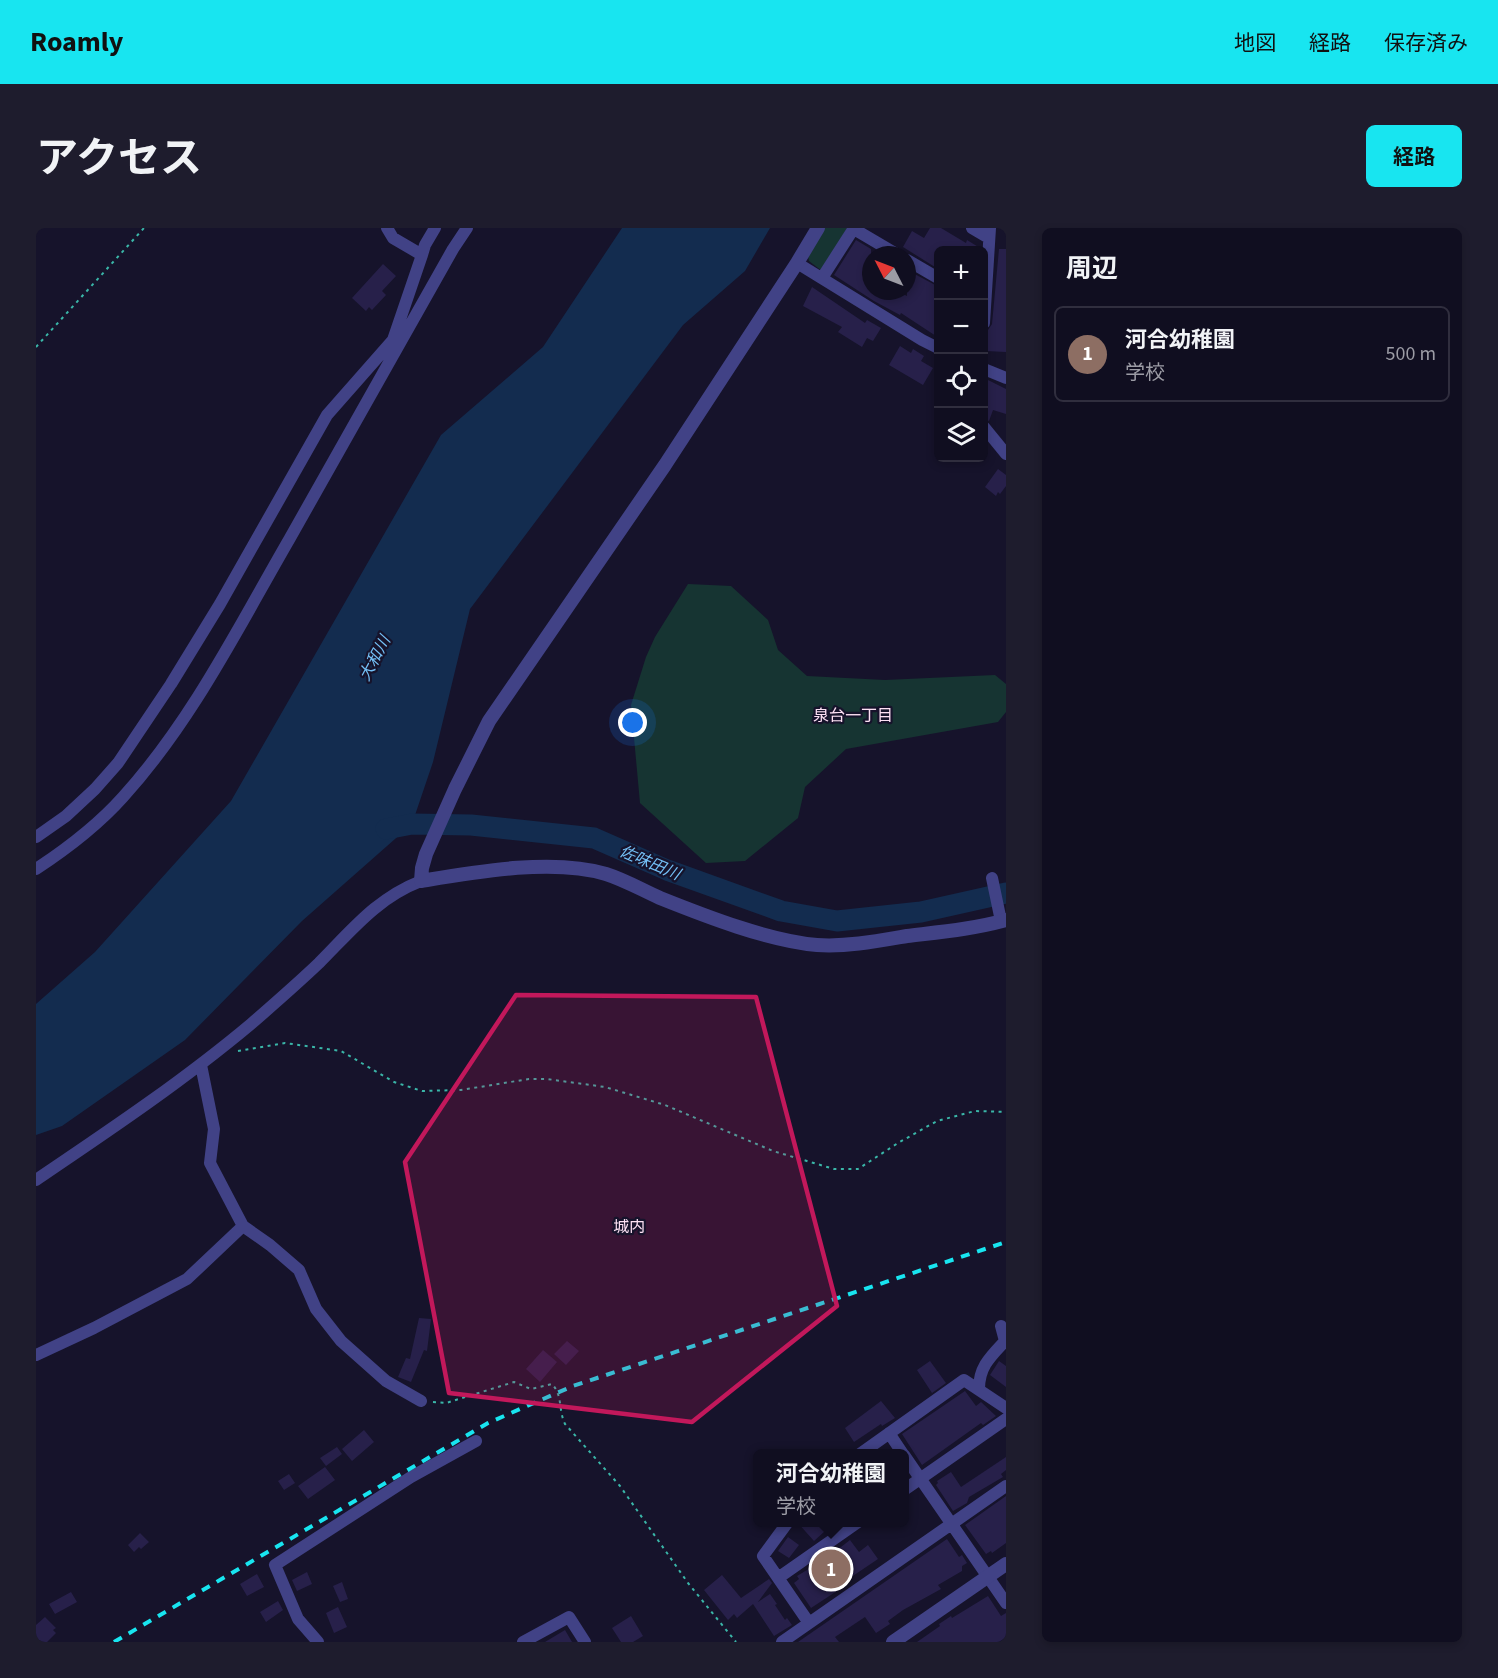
<!DOCTYPE html>
<html lang="ja">
<meta charset="utf-8">
<style>
:root{--surface:#100e20;--page:#1e1c2d;--text:#f1f3f6;--muted:#9c9ca5;--line:#302e3e;--accent:#18e5f0}
body{margin:0;font-family:"Source Sans 3","Noto Sans JP",sans-serif;background:var(--page);color:var(--text)}
.controls{position:absolute;right:18px;top:18px;display:grid;overflow:hidden;border-radius:9px;box-shadow:0 3px 9px #0003}
.controls button{width:54px;height:54px;display:grid;place-items:center;padding:0;border:0;border-bottom:2px solid var(--line);background:var(--surface);color:var(--text);font:30px sans-serif}
.compass{position:absolute;left:826px;top:18px;width:54px;height:54px;border-radius:50%;background:var(--surface);box-shadow:0 3px 9px #0003;rotate:312deg}
.you{position:absolute;left:597px;top:495px;width:21px;height:21px;margin:-15px;border:4px solid #fff;border-radius:50%;background:#1a73e8;box-shadow:0 0 0 9px #1a73e833}
.badge{display:grid;place-items:center;width:39px;height:39px;border-radius:50%;background:var(--accent);color:#fff;font-size:20px;font-weight:700}
.pin{position:absolute;translate:-50% -50%;border:3px solid #fff;box-shadow:0 2px 6px #0006}
.popup{position:absolute;left:717px;top:1221px;width:156px;height:78px;box-sizing:border-box;display:grid;place-content:center;border-radius:9px;background:var(--surface);filter:drop-shadow(0 2px 4px #0005);font-size:20px;white-space:nowrap;color:var(--muted)}
.popup b{font-size:22px;color:var(--text)}
.popup::after{content:'';position:absolute;left:50%;top:100%;margin-left:-12px;border:12px solid transparent;border-top-color:var(--surface)}
.list{margin:0;padding:0;list-style:none}
h2{display:flex;justify-content:space-between;align-items:center;height:78px;margin:0;padding:0 24px;font-size:26px}
h2 small{font-size:20px;font-weight:400;color:var(--muted)}
.list li{display:grid;grid-template-columns:39px 1fr auto;gap:18px;align-items:center;box-sizing:border-box;height:96px;margin:0 12px 12px;padding:0 12px;border:2px solid var(--line);border-radius:9px}
.list b{display:block;font-size:22px;white-space:nowrap}
.list p{margin:0;font-size:20px;white-space:nowrap;color:var(--muted)}
.list em{font-size:20px;font-style:normal;color:var(--muted)}
.icon{flex:none;width:33px;height:33px;fill:none;stroke:currentColor;stroke-width:2;stroke-linecap:round;stroke-linejoin:round}
.map{position:relative;flex:none;width:970px;height:1414px;overflow:hidden;border-radius:9px}
header{display:flex;align-items:center;gap:36px;box-sizing:border-box;height:84px;padding:0 30px;background:var(--accent);color:#111}
header strong{font-size:28px}
nav{display:flex;gap:33px;margin-inline-start:auto;font-size:21px}
.intro{display:flex;align-items:center;justify-content:space-between;box-sizing:border-box;height:144px;padding:0 36px}
h1{margin:0;font-size:42px}
.button{padding:15px 27px;border-radius:9px;background:var(--accent);color:#111;font-size:21px;font-weight:700}
main{display:flex;gap:36px;padding:0 36px}
aside{flex:1;background:var(--surface);border-radius:9px;box-shadow:0 3px 9px #0003}
.map>svg:first-child{display:block}
.green{fill:#163432}
.water{fill:#132c4f}
.lines{fill:none;stroke-linecap:round;stroke-linejoin:round}
.river{stroke:#132c4f;stroke-width:21}
.building{fill:#27204a}
.path{stroke:#3ab6a8;stroke-width:2;stroke-dasharray:3 4.5;stroke-linecap:butt}
.minor{stroke:#414286;stroke-width:12}
.tertiary{stroke:#414286;stroke-width:14}
.rail{stroke:#18e5f0;stroke-width:4;stroke-dasharray:9 8;stroke-linecap:butt}
.marked{fill:#c2185b;fill-opacity:0.2;stroke:#c2185b;stroke-width:4.5;stroke-linejoin:round}
.labels{text-anchor:middle;stroke-width:4.5;stroke-linejoin:round;paint-order:stroke}
.water-label{font-size:16px;font-style:italic;fill:#74c0f6;stroke:#16132b}
.neighbourhood-label{font-size:16px;fill:#fde1f4;stroke:#16132b}
</style>
<header>
<strong>Roamly</strong>
<nav><a>地図</a><a>経路</a><a>保存済み</a></nav>
</header>
<div class="intro"><h1>アクセス</h1><a class="button">経路</a></div>
<main>
<div class="map">
<svg width="970" height="1414" viewBox="0 0 970 1414">
<rect width="100%" height="100%" fill="#16132b"/>
<path class="green" d="M789,0H811L786,43L773,33L772,28Z
M652,356L695,358L732,392L742,422L771,448L849,452L959,447L970,456V484L962,494L810,521L769,559L762,590L709,633L670,635L604,575L595,477L610,429L619,409Z"/>
<path class="water" d="M586,0H734L709,43L647,97L434,381L397,534L376,596L266,693L149,812L26,898L0,907V776L59,724L195,573L405,207L507,119Z"/>
<g class="lines">
<path class="river" d="M350,601L376,596L435,597L558,610L631,642L745,683L801,693L885,684L970,665"/>
</g>
<path class="building" d="M894,0H905L930,15L931,12L944,20V22H903V33L899,39L867,19L876,3L888,10Z
M820,12L835,21V63H861L871,68V42L903,59V110L865,85L864,87L838,73L798,47Z
M963,21H970V124L950,123L952,102L956,96Z
M347,36L360,48L346,63L350,67L336,82L333,79L330,83L316,70Z
M776,59L829,95L831,92L845,100L837,113L831,110L826,119L802,104L806,99L767,78Z
M864,118L875,125L877,121L888,128L885,133L897,140L887,157L853,137Z
M948,150L970,161V186L957,182L953,193L948,191Z
M962,241L970,247V258L964,266L962,264L960,268L949,259Z
M383,1090L395,1091L391,1123L388,1122L375,1154L362,1149L370,1130L374,1131Z
M531,1113L543,1123L530,1137L518,1126Z
M507,1122L521,1134L504,1154L490,1141Z
M894,1133L910,1155L896,1165L881,1142Z
M963,1133L970,1138V1159L954,1147Z
M929,1163L940,1178L945,1174L960,1188L947,1197L945,1195L886,1237L866,1206Z
M845,1173L859,1190L846,1198L845,1196L818,1214L809,1200Z
M328,1202L338,1214L316,1233L306,1221Z
M301,1219L306,1226L290,1238L284,1230Z
M970,1229V1242L965,1246L967,1249L933,1269L931,1275L917,1283L900,1257L902,1255L901,1253L915,1244L925,1259Z
M289,1239L299,1252L272,1271L262,1258Z
M253,1246L259,1255L248,1262L242,1253Z
M970,1268V1315L956,1325L955,1323L950,1326L929,1297Z
M761,1294H799L778,1313Z
M104,1305L113,1314L105,1321L103,1319L98,1324L92,1317Z
M752,1309L763,1317L753,1330L742,1323Z
M911,1311L923,1329L926,1327L931,1335L926,1338V1343L902,1357L905,1361L867,1382L852,1393L854,1396L840,1405L829,1389L799,1409L803,1414H762Z
M814,1312L823,1324L832,1317L842,1331L802,1358L804,1361L775,1380L758,1355L763,1351L761,1348L786,1333L799,1342L801,1339L792,1329Z
M271,1344L276,1356L261,1363L256,1352Z
M221,1346L228,1359L211,1368L204,1356Z
M686,1347L705,1370L733,1351L736,1355L722,1374L734,1366L741,1376L739,1377L749,1392L751,1390L756,1397L738,1408L717,1376L701,1390L698,1386L692,1392L668,1362Z
M306,1354L312,1371L304,1374L297,1358Z
M35,1364L41,1374L19,1386L13,1376Z
M952,1368L965,1388L970,1385V1409L963,1414H881L904,1398L903,1396L915,1388L916,1390Z
M242,1373L247,1382L230,1394L224,1384Z
M302,1379L311,1399L298,1405L290,1385Z
M595,1388L607,1408L597,1414H585L576,1400Z
M9,1389L20,1400L17,1402L20,1405L11,1414H0V1397Z
M529,1402L536,1414H509Z"/>
<g class="lines">
<path class="path" d="M0,119L108,0
M202,823L249,815L305,823L358,854L386,863L425,862L493,851H511L569,859L629,877L737,923L798,941H822L862,915L901,893L939,883L970,884
M397,1174L410,1175L478,1154L495,1161L516,1156C527,1168 522,1181 529,1196L584,1258L652,1355L700,1414"/>
<path class="minor" d="M936,0L953,10
M818,1L862,27
M386,27L389,17L399,0
M871,32L902,50
M761,35L886,112L902,120
M786,50L818,0
M948,95L954,0
M948,141L970,150
M948,199L970,226
M0,609L30,588L59,561L82,535L135,456L184,376L291,187L357,112L386,27L357,10L351,0
M0,641C32,620 62,597 87,569C156,493 203,398 254,310C308,214 363,118 417,21L431,0
M956,650L965,693
M165,837L178,901L174,935L207,998L234,1017L263,1042L280,1081L305,1113L350,1153L385,1173
M0,952C74,902 147,853 215,796C238,776 261,756 283,735C316,702 341,670 385,653
M0,1127L58,1100L151,1051L207,998
M943,1161C943,1139 954,1129 969,1113L965,1098
M853,1205L867,1226
M824,1226L928,1152L970,1180
M868,1227L970,1375
M868,1262L970,1191
M752,1294L727,1328L773,1395
M742,1350L822,1294
M282,1414L262,1391L239,1337L375,1249L440,1213
M487,1414L533,1389L549,1414
M746,1414L970,1258"/>
<path class="tertiary" d="M782,0L761,35L629,237L453,493L419,561L390,626L386,640L385,653C439,644 517,630 570,646C589,652 606,662 624,670C669,688 733,713 781,717C811,719 842,713 871,708C904,704 938,701 970,692
M857,1414L970,1336"/>
<path class="rail" d="M78,1414L452,1195L537,1158L970,1014"/>
</g>
<path class="marked" d="M480,767L720,769L801,1078L656,1194L413,1165L369,934Z"/>
<g class="labels">
<g class="water-label">
<text transform="translate(338 430) rotate(-62)" y="6">大和川</text>
<text transform="translate(614 634) rotate(23)" y="6">佐味田川</text>
</g>
<g class="neighbourhood-label">
<text x="817" y="493">泉台一丁目</text>
<text x="593" y="1004">城内</text>
</g>
</g>
</svg>
<div class="controls">
<button>+</button>
<button>−</button>
<button><svg class="icon" aria-label="locate" viewBox="0 0 24 24"><circle cx="12" cy="12" r="6"/><path d="M12 2v4M12 18v4M2 12h4M18 12h4"/></svg></button>
<button><svg class="icon" aria-label="layers" viewBox="0 0 24 24"><path d="M12 4l9 5-9 5-9-5zM3 14l9 5 9-5"/></svg></button>
</div>
<svg class="compass" viewBox="-18 -18 36 36"><path d="M0-13l5 13h-10z" fill="#e53935"/><path d="M0 13l5-13h-10z" fill="#9c9ca5"/></svg>
<div class="you"></div>
<div class="pin badge" style="left:795px;top:1341px;background:#8d6e63">1</div>
<div class="popup"><b>河合幼稚園</b>学校</div>
</div>
<aside>
<h2>周辺<small></small></h2>
<ul class="list">
<li><span class="badge" style="background:#8d6e63">1</span><div><b>河合幼稚園</b><p>学校</p></div><em>500 m</em></li>
</ul>
</aside>
</main>
